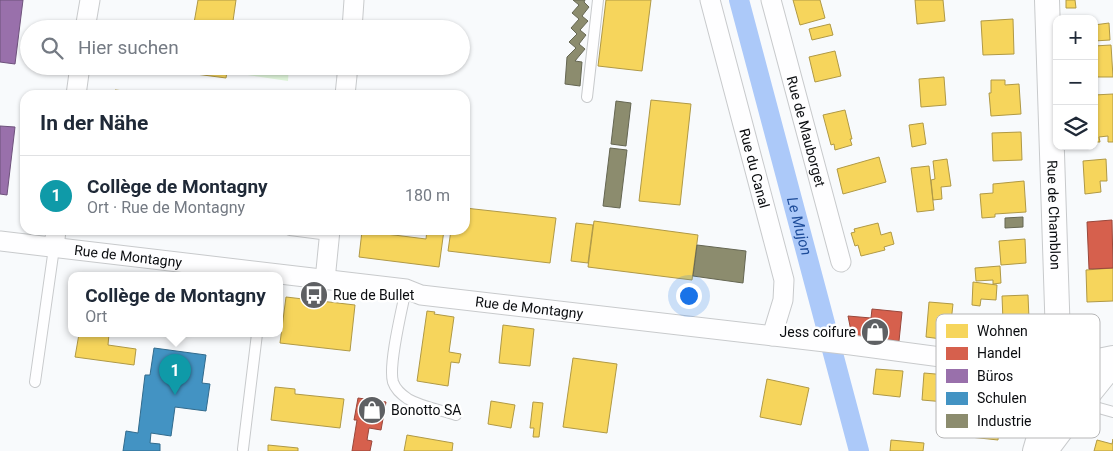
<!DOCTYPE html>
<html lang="de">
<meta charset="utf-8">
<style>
:root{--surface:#fff;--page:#f6f6f7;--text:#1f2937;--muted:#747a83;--line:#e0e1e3;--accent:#5e6063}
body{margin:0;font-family:Roboto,sans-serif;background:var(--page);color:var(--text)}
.controls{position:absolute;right:15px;top:15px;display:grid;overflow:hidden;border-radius:10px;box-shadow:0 1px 4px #0004}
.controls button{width:45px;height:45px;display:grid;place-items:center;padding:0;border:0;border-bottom:1px solid var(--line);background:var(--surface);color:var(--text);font:25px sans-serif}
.you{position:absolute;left:688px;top:295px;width:18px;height:18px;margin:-12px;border:4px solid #fff;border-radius:50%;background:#1a73e8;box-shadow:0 0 0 8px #1a73e833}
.badge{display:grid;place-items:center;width:32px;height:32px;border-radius:50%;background:var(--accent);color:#fff;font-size:16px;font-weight:700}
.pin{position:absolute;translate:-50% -41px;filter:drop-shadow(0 1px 2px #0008)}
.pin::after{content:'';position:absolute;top:26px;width:18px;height:15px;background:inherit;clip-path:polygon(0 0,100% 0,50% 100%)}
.popup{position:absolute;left:68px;top:272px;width:215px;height:65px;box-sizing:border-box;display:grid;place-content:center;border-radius:10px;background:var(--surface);filter:drop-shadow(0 1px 4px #0005);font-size:16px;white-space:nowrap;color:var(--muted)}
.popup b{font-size:19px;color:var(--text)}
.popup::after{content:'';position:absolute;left:50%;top:100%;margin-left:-10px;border:10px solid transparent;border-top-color:var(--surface)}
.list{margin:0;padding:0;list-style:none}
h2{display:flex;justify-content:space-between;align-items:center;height:65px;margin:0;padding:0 20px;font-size:21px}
h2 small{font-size:16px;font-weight:400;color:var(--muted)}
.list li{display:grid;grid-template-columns:32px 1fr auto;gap:15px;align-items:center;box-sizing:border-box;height:80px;padding:0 20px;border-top:1px solid var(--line)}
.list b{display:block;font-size:19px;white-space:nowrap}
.list p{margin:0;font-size:16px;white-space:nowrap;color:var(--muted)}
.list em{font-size:16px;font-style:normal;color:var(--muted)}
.icon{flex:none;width:28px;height:28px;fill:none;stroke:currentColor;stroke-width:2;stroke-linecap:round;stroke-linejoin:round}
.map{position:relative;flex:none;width:1113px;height:451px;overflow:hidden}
.search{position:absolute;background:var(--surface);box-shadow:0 1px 4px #0004;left:20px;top:20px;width:450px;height:55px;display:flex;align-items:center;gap:12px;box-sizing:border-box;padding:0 18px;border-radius:28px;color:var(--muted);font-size:19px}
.panel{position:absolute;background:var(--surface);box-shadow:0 1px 4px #0004;left:20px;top:90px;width:450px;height:145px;border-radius:15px}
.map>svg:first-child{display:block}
.green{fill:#def4d9}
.homes{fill:#f6d55c;stroke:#b09945}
.shops{fill:#d6604d;stroke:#99473b}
.offices{fill:#9970ab;stroke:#6e527c}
.schools{fill:#4393c3;stroke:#326b8d}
.industry{fill:#8c8c6e;stroke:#656652}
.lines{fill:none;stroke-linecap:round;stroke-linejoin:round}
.canal{stroke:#acc9f9;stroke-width:20}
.service-casing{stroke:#c8cacc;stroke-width:12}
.minor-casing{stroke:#c8cacc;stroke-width:21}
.tertiary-casing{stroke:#c8cacc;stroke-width:26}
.secondary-casing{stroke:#c8cacc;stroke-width:28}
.service{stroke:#fefeff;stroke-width:10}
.minor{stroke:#fefeff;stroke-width:19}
.tertiary{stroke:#fefeff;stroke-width:24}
.secondary{stroke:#fefeff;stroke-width:26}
.labels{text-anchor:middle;stroke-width:5;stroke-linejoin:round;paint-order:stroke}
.street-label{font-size:14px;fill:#0b0d10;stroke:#fff}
.poi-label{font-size:14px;fill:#0b0d10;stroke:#fff;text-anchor:start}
.water-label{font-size:15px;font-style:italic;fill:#1c4b99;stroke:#fff}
.key{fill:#fff;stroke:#b6b6b7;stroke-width:1}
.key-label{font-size:14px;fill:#0b0d10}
</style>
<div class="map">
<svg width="1113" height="451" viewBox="0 0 1113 451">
<rect width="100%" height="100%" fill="#f8fafc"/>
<path class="green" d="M228,66H289L288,81L227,72Z"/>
<path class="homes" d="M198,0H236L232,28L194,23Z
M606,0H651L642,71L598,66Z
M793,0H820L825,18L800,25Z
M915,0H943L945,21L917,24Z
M1066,0H1075L1076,8H1066Z
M1013,19L1014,54L983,55L981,21Z
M194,23L232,28V29H189L194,28Z
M1109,23L1110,40L1094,41V25Z
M830,24L833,35L812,40L809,29Z
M1111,45L1113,77H1094V46Z
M835,51L841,76L815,82L809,57Z
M188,66H228L226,78L188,73Z
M944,77L946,105L921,107L919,79Z
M991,80H1005V85L1019,84L1021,114L991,116L989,93H991Z
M115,90L153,94L115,95Z
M1113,94V142H1108V136L1099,137L1100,142H1094V95Z
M651,100L691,104L680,205L639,201Z
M845,110L852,139H850L852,145L835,150L834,144L831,145L823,115Z
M923,123L926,144L912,147L909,125Z
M1021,132L1022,160L993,161L992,133Z
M879,157L886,182L843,194L837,169Z
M947,159L951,186L941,187L942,199L933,200L931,180L935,179L933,161Z
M1106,159L1107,181H1100L1101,192L1085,194L1083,161Z
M929,166L934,210L917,212L911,168Z
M1024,181L1026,212L995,214V217L982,218L980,194L993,193V184Z
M465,208L556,218L550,263L448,251L451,230H465Z
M594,221L698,235L692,280L588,267Z
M576,223L593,225L588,263L571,261Z
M878,223L881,235L891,232L894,244L884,247L885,250L861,256L858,245L855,246L851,233L855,232L854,229Z
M427,230H444L439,267L359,257L362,231L426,239Z
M1025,239L1026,263L1001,265L999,241Z
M1000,266L1001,283L993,284V280L976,281L975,268Z
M1113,268V301L1087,302L1086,270Z
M973,282L997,285L996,300L981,299L980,306L972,305Z
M1028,295L1029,319L1003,321L1002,296Z
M286,297L355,305L350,351L280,343Z
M929,302L953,304L949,340L926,337Z
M427,311L435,312L434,314L454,317L449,352L461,354L459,363L451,362L448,386L417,381Z
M503,325L534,329L530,366L499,363Z
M79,334H109L108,345L136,349L134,365L75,357Z
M573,358L617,364L607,433L563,427Z
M876,369L903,371L900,397L873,394Z
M924,373L947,375L945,402L922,400Z
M979,378L999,379L996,407H1001L998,440L970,437L973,403H977Z
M767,379L809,388L801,425L760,417Z
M275,387L295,389V394L344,399L340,428L271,420Z
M491,401L515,405L511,428L488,424Z
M533,402L543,403L539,437H533L534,428H530Z
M407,435L453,443L452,451H404Z
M1113,439V451H1094L1097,440L1112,444Z
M891,440L924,443L923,451H890Z
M268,445L298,448V451H268Z"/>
<path class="shops" d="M1112,220L1113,268L1089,269L1087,222Z
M872,309L902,312L899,341L852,336L848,316L871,318Z
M999,379L1015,381L1012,408L996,407Z
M358,398L386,402L381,430L369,428L367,440L372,441L370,451H352L357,420H354Z"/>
<path class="offices" d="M0,0H23L15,64L0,62Z
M0,126L15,127L7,195L0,194Z"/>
<path class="schools" d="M154,348L206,355L202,383L210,384L206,411L175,407L171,436L151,433L150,443L160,444V451H123L126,431L138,433L145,375H150Z"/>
<path class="industry" d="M573,0H585L584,2L589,7L582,16L588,21L580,30L586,35L579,44L585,49L575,61L582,62L580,86L565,84L567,57L576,48L569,42L577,34L571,28L579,19L572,13L579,5Z
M616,101L631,103L626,146L611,144Z
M610,148L627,150L620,208L603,206Z
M1023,217V227L1005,228V218Z
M697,245L746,251L743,283L693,276Z"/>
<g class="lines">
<path class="canal" id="s1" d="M739,0L859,451"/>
<defs>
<path id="service" d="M587,97L598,0
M290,230L329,235
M406,289C402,309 388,365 393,382C395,388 402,395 408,399C422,407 441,410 456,415
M35,382L54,248
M1081,403L1113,412
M243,449L257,334"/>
<g id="minor">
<path id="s2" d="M710,0L784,280L783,300L772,336"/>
<path id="s3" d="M771,0L841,262"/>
<path d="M85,29L90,0"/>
<path d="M352,29L354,0"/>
<path d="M76,95L80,66"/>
<path d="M345,95L348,66"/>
<path id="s4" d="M0,241L406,289L421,295L851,345L1030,369H1059"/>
<path d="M54,248L56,230"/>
<path d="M325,280L330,230"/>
</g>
<g id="tertiary">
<path id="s5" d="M1047,0L1059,369C1064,384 1069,392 1080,403"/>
<path d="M1059,369L1113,358"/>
<path d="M1035,451L1059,369"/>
</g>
<path id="secondary" d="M1044,451L1080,403L1113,362"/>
</defs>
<use href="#service" class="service-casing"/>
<use href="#minor" class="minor-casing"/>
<use href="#tertiary" class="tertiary-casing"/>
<use href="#secondary" class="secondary-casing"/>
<use href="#service" class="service"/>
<use href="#minor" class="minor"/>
<use href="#tertiary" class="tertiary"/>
<use href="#secondary" class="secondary"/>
</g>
<defs>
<symbol id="bus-disc" viewBox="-11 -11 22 22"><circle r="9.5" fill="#5e6063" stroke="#fff"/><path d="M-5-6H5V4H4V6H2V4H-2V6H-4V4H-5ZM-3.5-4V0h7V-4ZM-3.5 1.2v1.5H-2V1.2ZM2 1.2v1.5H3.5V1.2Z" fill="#fff"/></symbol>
<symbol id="shop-disc" viewBox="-11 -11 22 22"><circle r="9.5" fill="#5e6063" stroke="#fff"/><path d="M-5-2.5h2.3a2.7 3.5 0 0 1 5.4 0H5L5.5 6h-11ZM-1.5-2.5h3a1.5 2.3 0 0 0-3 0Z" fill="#fff"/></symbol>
</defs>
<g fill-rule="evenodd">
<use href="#bus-disc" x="298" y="279" width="32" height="32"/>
<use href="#shop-disc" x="859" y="316" width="32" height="32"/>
<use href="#shop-disc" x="356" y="394" width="32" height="32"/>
</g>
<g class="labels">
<g class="street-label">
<text dy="5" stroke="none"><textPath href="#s3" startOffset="136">Rue de Mauborget</textPath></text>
<text dy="5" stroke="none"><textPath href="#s2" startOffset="174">Rue du Canal</textPath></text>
<text dy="5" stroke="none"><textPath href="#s5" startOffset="215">Rue de Chamblon</textPath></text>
<text dy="5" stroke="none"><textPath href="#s4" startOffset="129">Rue de Montagny</textPath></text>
<text dy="5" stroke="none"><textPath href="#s4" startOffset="534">Rue de Montagny</textPath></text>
</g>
<g class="poi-label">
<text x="333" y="300">Rue de Bullet</text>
<text x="856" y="337" text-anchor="end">Jess coifure</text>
<text x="391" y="415">Bonotto SA</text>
</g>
<g class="water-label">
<text dy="5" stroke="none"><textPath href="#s1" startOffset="234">Le Mujon</textPath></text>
</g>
</g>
<rect x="936" y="314" width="164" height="124" rx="8" class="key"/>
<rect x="946" y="324" width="22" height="14" fill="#f6d55c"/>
<rect x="946" y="347" width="22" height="13" fill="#d6604d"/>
<rect x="946" y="369" width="22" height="14" fill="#9970ab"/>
<rect x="946" y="392" width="22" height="13" fill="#4393c3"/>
<rect x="946" y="414" width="22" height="14" fill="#8c8c6e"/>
<g class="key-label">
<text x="977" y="336">Wohnen</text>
<text x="977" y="358">Handel</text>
<text x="977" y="381">Büros</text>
<text x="977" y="403">Schulen</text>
<text x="977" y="426">Industrie</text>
</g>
</svg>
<div class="controls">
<button>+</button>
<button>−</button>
<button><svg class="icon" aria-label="layers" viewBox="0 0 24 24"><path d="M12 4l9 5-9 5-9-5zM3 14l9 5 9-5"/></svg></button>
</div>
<div class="you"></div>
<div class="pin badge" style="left:175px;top:395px;background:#0f9aa8">1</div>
<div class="popup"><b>Collège de Montagny</b>Ort</div>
<div class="search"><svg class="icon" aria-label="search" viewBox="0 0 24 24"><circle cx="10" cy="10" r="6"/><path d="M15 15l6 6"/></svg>Hier suchen</div>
<section class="panel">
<h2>In der Nähe<small></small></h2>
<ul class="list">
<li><span class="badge" style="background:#0f9aa8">1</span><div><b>Collège de Montagny</b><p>Ort · Rue de Montagny</p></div><em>180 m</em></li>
</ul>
</section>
</div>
